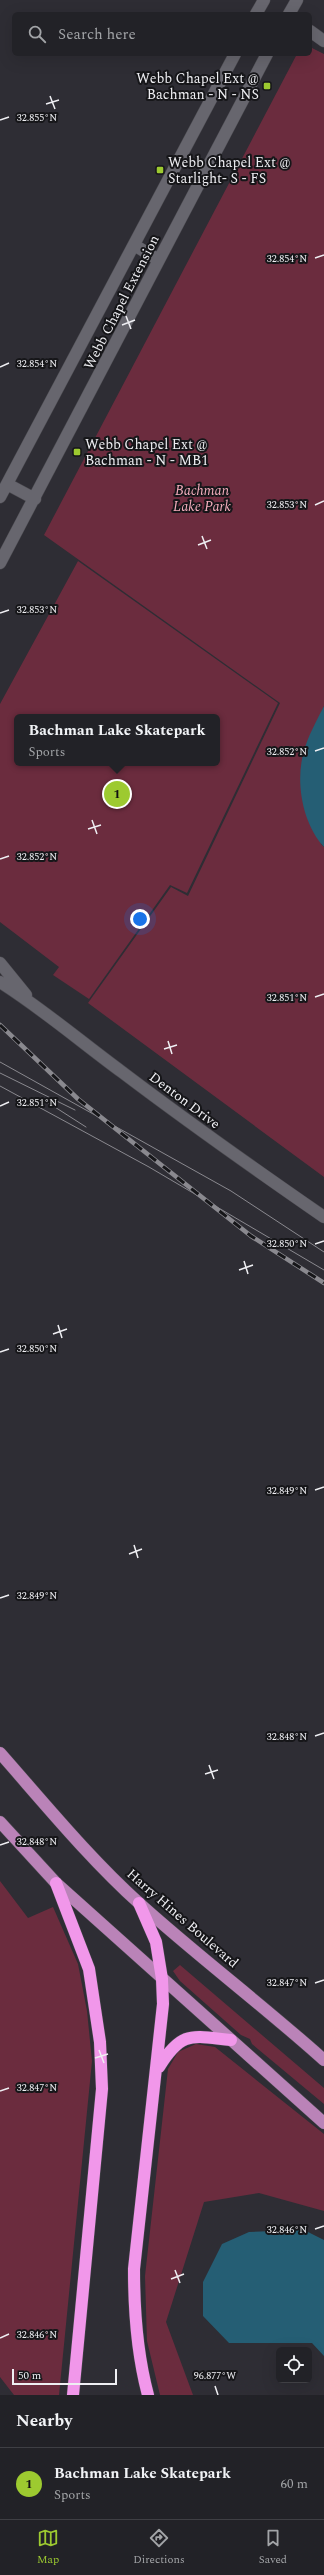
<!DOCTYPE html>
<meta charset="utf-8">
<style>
:root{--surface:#222227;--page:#2e2f33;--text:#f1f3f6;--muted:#a2a4a7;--line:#3f3f44;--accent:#9dca30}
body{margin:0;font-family:Spectral,serif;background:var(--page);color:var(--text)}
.controls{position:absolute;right:12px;bottom:12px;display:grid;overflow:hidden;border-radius:6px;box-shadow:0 4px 16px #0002}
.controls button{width:36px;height:36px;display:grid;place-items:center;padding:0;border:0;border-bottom:1px solid var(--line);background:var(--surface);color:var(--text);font:20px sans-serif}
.scale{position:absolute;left:12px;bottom:10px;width:105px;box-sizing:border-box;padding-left:4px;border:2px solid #efeff3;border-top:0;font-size:11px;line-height:14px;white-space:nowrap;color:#efeff3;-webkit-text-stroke:3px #161619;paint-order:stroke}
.you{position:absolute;left:140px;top:919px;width:14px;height:14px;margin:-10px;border:3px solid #fff;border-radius:50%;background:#1a73e8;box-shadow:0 0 0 6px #1a73e833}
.badge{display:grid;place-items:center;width:26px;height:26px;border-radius:50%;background:var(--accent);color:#111;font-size:13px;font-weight:700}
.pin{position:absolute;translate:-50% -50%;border:2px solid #fff;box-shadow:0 1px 4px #0006}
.popup{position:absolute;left:14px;top:714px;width:206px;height:52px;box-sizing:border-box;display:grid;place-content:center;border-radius:6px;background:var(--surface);filter:drop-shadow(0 1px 3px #0005);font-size:13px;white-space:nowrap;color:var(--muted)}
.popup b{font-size:15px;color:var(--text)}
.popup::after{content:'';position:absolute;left:50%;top:100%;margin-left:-8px;border:8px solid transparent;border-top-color:var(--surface)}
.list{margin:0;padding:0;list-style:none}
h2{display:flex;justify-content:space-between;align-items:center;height:52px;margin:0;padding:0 16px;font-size:17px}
h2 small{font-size:13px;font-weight:400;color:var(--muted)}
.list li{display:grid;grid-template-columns:26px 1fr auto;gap:12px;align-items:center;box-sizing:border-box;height:72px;padding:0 16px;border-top:1px solid var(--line)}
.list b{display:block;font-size:15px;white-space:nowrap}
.list p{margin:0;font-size:13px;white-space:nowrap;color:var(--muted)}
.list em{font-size:13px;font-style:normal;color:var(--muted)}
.icon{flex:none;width:22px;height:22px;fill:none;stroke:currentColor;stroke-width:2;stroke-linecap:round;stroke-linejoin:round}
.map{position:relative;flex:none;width:324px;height:2395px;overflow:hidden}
.search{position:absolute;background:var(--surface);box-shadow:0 4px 16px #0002;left:12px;right:12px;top:12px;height:44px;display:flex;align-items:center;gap:10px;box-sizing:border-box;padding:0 14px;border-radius:6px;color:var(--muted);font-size:15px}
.sheet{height:124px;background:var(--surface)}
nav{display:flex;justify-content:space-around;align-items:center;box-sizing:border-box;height:56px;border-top:1px solid var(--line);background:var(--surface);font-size:11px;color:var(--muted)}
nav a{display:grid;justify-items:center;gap:2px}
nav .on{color:var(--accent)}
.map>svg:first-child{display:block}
.green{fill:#6b2c3e;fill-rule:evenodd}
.water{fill:#255e74}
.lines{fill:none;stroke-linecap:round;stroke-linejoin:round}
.street-casing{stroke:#4a494f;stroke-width:13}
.secondary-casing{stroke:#4a494f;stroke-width:13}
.primary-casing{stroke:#4a494f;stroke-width:13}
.highway-casing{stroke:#4a494f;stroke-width:13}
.street{stroke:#67666e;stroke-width:12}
.secondary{stroke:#67666e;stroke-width:12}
.primary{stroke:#ba83b8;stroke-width:12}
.highway{stroke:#f197ea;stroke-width:12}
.tram{stroke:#8a898f;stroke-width:1}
.rail-casing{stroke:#8a898f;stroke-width:4.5}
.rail{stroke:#161619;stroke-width:3;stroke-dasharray:9;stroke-linecap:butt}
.ticks{fill:none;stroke:#efeff3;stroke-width:1.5}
.poi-dot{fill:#9dca30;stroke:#161619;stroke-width:1.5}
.labels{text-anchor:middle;stroke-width:4;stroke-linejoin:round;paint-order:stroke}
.poi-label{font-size:14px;fill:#efeff3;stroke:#161619;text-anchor:start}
.street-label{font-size:14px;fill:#efeff3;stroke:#161619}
.park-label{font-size:14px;font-style:italic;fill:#f6aebe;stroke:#161619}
.ticks-label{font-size:10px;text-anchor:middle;fill:#efeff3;stroke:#161619;stroke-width:4;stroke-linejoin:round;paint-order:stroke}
</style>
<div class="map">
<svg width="324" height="2395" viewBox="0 0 324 2395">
<rect width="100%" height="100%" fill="#2e2d34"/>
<path class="green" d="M310,47L324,54V706L304,751L321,844L324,847V1177L88,1003L171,887L188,896L280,703L44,535L297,54H310Z
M78,561L278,703L187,893L170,885L89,999L53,975L59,967L0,922V704ZM17,717H217V763H17Z
M0,1881L28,1918L53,1907L78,1964L87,2011L92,2061L59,2395H14L0,2377Z
M180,1965L324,2088V2104L252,2044L250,2039L241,2035L180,1981L173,1971Z
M196,2044L215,2047L324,2134V2211L259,2193L204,2202L166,2322L193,2395H160L147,2341L145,2276L168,2069L178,2052Z"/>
<path class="water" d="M324,706V847C302,823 295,781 304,751C308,736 317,720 324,706Z
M304,2230L324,2240V2356L312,2343H229L203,2316V2282L222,2244L249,2232Z"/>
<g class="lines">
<defs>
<path id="street" d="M310,31L324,41"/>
<path id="secondary" d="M256,14L264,0
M289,14L297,0
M134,245L159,260
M7,484L35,499
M0,497L235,54
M0,563L267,54
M0,963L26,995
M0,982C43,1009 81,1042 122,1072C188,1122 256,1170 324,1217"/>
<path id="primary" d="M0,1753C45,1804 89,1858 140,1904C200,1958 264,2006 324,2060
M0,1822L56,1883L324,2123"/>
<path id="highway" d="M56,1883L89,1969L100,2042L102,2089L73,2395
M139,1903L156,1942L162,1979L163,2004L134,2269C134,2312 137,2354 148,2395
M159,2067C182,2030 192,2036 231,2040"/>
</defs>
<use href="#street" class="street-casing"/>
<use href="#secondary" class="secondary-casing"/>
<use href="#primary" class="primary-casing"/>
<use href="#highway" class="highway-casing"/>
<use href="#street" class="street"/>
<use href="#secondary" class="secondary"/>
<use href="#primary" class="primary"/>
<use href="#highway" class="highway"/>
<path class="tram" d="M0,1062L231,1191L324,1252
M0,1073L75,1110
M0,1086L149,1167L324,1270
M47,1102L86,1127"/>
<defs>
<path id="rail" d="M0,1025L78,1099L251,1236L324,1283"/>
</defs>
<use href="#rail" class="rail-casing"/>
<use href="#rail" class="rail"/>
</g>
<path class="ticks" d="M50,96L55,109M46,104L59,100M0,120L9,117M315,258L324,255M126,316L131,329M122,325L135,320M0,367L9,363M315,505L324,501M202,536L207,549M198,545L211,540M0,613L9,610M315,751L324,748M92,820L97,834M88,829L101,825M0,859L9,856M315,997L324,994M168,1041L172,1054M164,1049L177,1045M0,1106L9,1102M315,1244L324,1241M244,1261L248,1274M239,1270L253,1265M58,1325L62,1338M53,1334L67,1329M0,1352L9,1349M315,1490L324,1487M134,1545L138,1558M129,1554L142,1549M0,1598L9,1595M315,1736L324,1733M209,1765L214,1779M205,1774L218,1770M0,1845L9,1842M315,1983L324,1980M99,2050L104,2063M95,2058L108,2054M0,2091L9,2088M315,2229L324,2226M175,2270L180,2283M171,2279L184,2274M0,2338L9,2334M215,2386L218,2395"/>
<g class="poi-dot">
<rect x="263" y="82" width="8" height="8" rx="2"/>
<rect x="156" y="166" width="8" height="8" rx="2"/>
<rect x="73" y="448" width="8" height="8" rx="2"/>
</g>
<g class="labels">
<g class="poi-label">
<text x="259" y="83" text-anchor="end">Webb Chapel Ext @<tspan x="259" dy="16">Bachman - N - NS</tspan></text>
<text x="168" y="167">Webb Chapel Ext @<tspan x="168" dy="16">Starlight- S - FS</tspan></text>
<text x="85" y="449">Webb Chapel Ext @<tspan x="85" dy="16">Bachman - N - MB1</tspan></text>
</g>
<g class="street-label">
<text transform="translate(121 302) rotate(-63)" y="5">Webb Chapel Extension</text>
<text transform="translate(185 1100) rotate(37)" y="5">Denton Drive</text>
<text transform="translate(183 1918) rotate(41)" y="5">Harry Hines Boulevard</text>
</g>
<g class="park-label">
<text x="202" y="495">Bachman<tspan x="202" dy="16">Lake Park</tspan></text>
</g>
</g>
<g class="ticks-label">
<text x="37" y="121">32.855°N</text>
<text x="287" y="262">32.854°N</text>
<text x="37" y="367">32.854°N</text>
<text x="287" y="508">32.853°N</text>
<text x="37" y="613">32.853°N</text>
<text x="287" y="755">32.852°N</text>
<text x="37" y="860">32.852°N</text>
<text x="287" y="1001">32.851°N</text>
<text x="37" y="1106">32.851°N</text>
<text x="287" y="1247">32.850°N</text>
<text x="37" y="1352">32.850°N</text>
<text x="287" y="1494">32.849°N</text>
<text x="37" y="1599">32.849°N</text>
<text x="287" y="1740">32.848°N</text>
<text x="37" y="1845">32.848°N</text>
<text x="287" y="1986">32.847°N</text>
<text x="37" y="2091">32.847°N</text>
<text x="287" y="2233">32.846°N</text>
<text x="37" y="2338">32.846°N</text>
<text x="215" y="2379">96.877°W</text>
</g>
</svg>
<div class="controls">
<button><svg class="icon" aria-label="locate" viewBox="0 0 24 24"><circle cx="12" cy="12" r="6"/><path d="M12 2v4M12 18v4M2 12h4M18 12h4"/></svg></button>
</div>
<div class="scale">50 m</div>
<div class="you"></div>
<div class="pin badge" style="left:117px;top:794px">1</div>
<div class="popup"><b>Bachman Lake Skatepark</b>Sports</div>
<div class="search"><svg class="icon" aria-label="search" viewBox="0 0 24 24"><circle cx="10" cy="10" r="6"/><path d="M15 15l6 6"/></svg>Search here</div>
</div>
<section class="sheet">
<h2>Nearby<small></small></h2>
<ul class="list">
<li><span class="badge">1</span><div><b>Bachman Lake Skatepark</b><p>Sports</p></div><em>60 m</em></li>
</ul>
</section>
<nav>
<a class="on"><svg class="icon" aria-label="map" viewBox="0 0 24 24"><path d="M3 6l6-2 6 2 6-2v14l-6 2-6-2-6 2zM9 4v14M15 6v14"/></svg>Map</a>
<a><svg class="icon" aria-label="directions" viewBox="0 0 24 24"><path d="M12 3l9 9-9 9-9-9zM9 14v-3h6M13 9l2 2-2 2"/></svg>Directions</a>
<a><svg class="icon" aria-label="saved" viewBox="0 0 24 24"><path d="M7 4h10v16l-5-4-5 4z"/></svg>Saved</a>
</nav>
